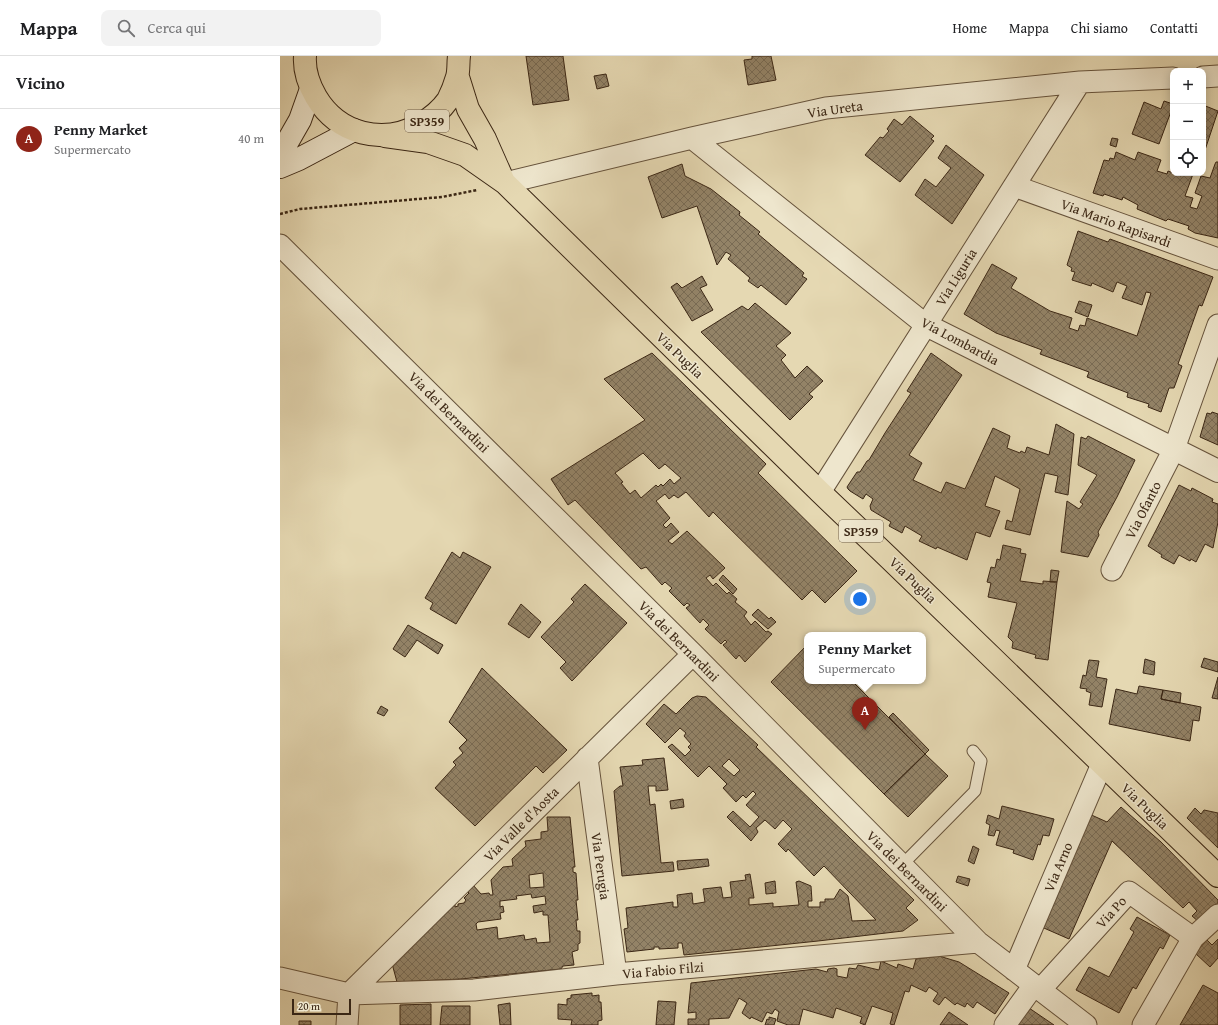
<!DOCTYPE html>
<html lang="it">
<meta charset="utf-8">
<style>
:root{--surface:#fff;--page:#f2f2f2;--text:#202124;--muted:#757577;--line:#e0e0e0;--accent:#8f2418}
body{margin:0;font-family:"Gentium Book Plus",serif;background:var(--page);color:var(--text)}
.controls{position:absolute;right:12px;top:12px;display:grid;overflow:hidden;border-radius:8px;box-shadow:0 2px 10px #0003}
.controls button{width:36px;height:36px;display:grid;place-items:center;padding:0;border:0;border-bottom:1px solid var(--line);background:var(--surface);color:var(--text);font:20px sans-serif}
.scale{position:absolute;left:12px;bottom:10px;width:59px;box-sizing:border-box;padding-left:4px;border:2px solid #3b2715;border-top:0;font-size:11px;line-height:14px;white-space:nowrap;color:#3b2715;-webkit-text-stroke:3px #eee6cd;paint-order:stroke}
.you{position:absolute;left:580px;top:543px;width:14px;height:14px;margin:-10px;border:3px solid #fff;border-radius:50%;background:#1a73e8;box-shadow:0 0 0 6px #1a73e833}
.badge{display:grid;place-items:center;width:26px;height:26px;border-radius:50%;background:var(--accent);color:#fff;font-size:13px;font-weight:700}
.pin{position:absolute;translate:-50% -33px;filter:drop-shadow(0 1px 2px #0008)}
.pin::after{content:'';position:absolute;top:21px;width:14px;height:12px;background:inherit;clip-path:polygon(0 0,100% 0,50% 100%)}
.popup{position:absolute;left:524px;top:576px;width:122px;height:52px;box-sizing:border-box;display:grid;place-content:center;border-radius:8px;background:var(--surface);filter:drop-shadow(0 1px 3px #0005);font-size:13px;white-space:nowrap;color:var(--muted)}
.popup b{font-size:15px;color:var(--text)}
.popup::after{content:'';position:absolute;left:50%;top:100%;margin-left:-8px;border:8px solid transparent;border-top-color:var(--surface)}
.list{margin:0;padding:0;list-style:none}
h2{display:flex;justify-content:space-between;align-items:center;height:52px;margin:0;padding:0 16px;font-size:17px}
h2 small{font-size:13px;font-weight:400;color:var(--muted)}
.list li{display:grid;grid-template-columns:26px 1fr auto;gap:12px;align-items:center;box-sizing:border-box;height:60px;padding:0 16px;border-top:1px solid var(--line)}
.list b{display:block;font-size:15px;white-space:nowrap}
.list p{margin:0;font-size:13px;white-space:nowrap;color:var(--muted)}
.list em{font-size:13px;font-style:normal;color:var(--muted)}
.icon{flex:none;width:22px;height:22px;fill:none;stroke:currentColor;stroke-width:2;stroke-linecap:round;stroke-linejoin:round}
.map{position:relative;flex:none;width:938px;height:969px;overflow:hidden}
header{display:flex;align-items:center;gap:24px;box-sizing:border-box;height:56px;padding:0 20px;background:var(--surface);border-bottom:1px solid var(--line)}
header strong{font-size:19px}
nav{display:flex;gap:22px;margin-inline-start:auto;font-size:14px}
.search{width:280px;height:36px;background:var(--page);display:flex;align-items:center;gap:10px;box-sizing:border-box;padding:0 14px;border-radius:8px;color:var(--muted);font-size:15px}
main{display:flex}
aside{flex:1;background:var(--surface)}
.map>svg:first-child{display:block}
.building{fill:url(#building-cross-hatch);stroke:#3b2715;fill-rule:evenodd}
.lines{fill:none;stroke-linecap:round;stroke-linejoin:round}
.service-casing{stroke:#66533c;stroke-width:13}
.minor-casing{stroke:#66533c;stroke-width:23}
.tertiary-casing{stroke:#66533c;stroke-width:24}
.secondary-casing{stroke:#3b2715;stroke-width:24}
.primary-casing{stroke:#3b2715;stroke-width:24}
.path{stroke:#3b2715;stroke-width:2.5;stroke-dasharray:3 2;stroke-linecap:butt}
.service{stroke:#eee6cd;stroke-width:11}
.minor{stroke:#eee6cd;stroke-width:21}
.tertiary{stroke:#eee6cd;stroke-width:22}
.secondary{stroke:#eee6cd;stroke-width:22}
.primary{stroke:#e5d8b2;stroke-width:22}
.labels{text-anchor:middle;stroke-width:3;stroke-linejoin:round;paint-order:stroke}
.shield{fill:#eee6cd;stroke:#71604c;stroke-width:1}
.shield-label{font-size:13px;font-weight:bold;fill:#3b2715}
.street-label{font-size:14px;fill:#3b2715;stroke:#eee6cd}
</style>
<header>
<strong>Mappa</strong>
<div class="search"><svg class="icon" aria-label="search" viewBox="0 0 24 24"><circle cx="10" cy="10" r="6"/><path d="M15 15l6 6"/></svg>Cerca qui</div>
<nav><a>Home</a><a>Mappa</a><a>Chi siamo</a><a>Contatti</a></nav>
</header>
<main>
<aside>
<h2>Vicino<small></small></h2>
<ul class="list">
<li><span class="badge">A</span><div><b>Penny Market</b><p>Supermercato</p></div><em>40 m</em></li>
</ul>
</aside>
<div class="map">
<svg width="938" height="969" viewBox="0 0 938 969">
<defs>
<pattern id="building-cross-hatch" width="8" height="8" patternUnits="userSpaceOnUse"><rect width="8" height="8" fill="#938367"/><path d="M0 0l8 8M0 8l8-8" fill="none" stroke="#796b54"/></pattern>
</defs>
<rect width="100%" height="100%" fill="#e5d8b2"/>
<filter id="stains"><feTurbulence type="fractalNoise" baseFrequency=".005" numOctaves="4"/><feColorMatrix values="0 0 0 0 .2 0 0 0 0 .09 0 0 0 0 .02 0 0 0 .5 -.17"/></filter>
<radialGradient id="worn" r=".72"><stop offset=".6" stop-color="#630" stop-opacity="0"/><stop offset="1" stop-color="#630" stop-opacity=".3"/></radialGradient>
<path class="building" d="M246,0H283L289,44L253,49Z
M472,0H491L496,24L468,29L464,4L472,3Z
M326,18L329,30L317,33L314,20Z
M884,45L893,48V50L879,88L852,78L864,46L881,53Z
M923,49L938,55L924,97H923Z
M630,60L654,80L651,83L654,85L620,126L585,99L600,81L603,82L609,75L607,73L614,63L622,69Z
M832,82L838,83L836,91L830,89Z
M666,89L704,119L672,168L635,139L645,123L656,131L671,112L658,102Z
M836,96L855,104L858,96L881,104L877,115L887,118L888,115L901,120L902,117L913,118L905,140L913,142L910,151L917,153L922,140L915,137L921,120L930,122L935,108L936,106H938V182L915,177L908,173L909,170L888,163L886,165L857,153L858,149L843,141L842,144L824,138L823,140L813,137L824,104L829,105L830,102L834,103Z
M402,108L405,120L431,133L460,156L459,159L480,176L478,178L524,217L522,220L527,223L506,249L481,229L478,232L468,225L470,222L448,203L451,199L446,196L437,209L417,150L382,162L368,121Z
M798,175L828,186L830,183L933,221L922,250L919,249L898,308L902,310L894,332H889L881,356L868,351L869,348L847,341L848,337L807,321L809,316L760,298L762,294L716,277L684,258L712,208L737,222L731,232L770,255L792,262L789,272L798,275L800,269L805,270L807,262L857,280L871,237L866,236L862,249L842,242L847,230L837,226L833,236L812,227L811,230L792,224L795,216L791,215L792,212L787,209Z
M422,220L427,229L420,232L433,254L412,265L391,231L397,227L402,232Z
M799,245L812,249L808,261L795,256Z
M475,247L511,277L496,290L506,299L501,304L515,322L527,310L543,325L529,338L533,341L510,364L421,276L462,250L468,254Z
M372,297L486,408L478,417L577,515L545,547L532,534L522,544L433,456L429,461L406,436L398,442L394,439L389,443L385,438L376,445L390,462L383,469L386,472L391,467L399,476L388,485L392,488L407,475L445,512L433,523L430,519L426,522L433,530L436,527L447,538L449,536L457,543L455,546L467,556L464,560L471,569L475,565L486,576L488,575L492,578L465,606L459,599L456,603L443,589L447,586L445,584L441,588L425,573L429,569L423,563L420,567L406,552L410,549L407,547L404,550L389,535L392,532L385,526L382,529L366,511L361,513L295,444L288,449L271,423L365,364L324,323ZM363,397L379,413L385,408L401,422L394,428L390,423L383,430L381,428L378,431L376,429L361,442L355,434L350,438L341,427L343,426L335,417Z
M651,297L682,319L629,399L642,407L633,424L661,437L666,426L685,433L713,372L730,380L727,392L740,397L741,395L745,397L747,391L769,399L776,368L794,378L788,439L775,436L778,420L765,417L750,479L725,473L727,464L732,466L740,433L729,427L715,420L705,450L720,455L710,481L696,476L687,504L657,491L656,493L639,485L642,480L625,470L622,477L609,470L611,466L591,454L590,450L593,443L586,438L583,443L570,435L568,433L567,431L577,416H580L587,405L589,404L605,377L631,337L627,335Z
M932,356L938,358V389L920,381L927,357L931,358Z
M808,380L855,404L837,441L818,476L819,479L808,501L781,496L787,445L799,453L803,448L800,446L817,419L798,409L801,381L806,383Z
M899,429L911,435L912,432L933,443L932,446L938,448V466L933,492L925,488L916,506L911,503L910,505L899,499L894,508L881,501L882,499L868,490Z
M723,489L741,493L740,497L746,498L740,525L763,528V525L777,526L768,604L755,602L756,599L732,592L733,586L728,581L737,547L708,541L711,527L707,526L711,511L715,512L717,503L720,504Z
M172,496L180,502L183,496L211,511L176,568L150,553L153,547L145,542Z
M771,514L779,515L777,526H770Z
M443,519L457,533L453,538L439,524Z
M305,528L347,567L292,625L280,612L286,606L261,581L294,546L291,543Z
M241,548L261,566L249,582L228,568Z
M478,553L489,563L491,561L496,566L488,573L472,559Z
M128,569L163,589L158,598L137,584L125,601L113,593Z
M527,589V625H572L645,698L604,738L491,626Z
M924,602L938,606V616L921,611Z
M865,603L875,606L874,619L863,617Z
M809,604L819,605L816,621L827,623L822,651L809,649L811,637L806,635L807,633L800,632L803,619L806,620Z
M202,612L287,694L263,717L256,710L195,770L155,732L176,709L173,706L183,697L179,692L187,684L169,666Z
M938,621V643L932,642Z
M859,630L883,634L881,643L921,651L919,665L913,664L910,685L829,668L836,633L857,638Z
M883,634L901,637L900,647L881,643Z
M417,640L426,641L478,689L476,691L634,844L626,852L638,864L623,875L538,885L404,899L402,887H398V892L379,893V891H374V893L347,896L344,873L348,872L346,852L393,846V851H398L397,839L412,837L413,848L425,846L423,833L441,831L443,842L452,841L450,826L466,824L465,819L470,818L474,842H469V849L493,847V851L519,849L516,826L519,825L531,830L532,845H528V851H540V846H545V843H554L560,833L568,840L572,865L596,864L544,810L534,820L508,793L506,796L498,788L512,773L503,764L495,773L485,764L476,772L478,776L471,785L447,761L453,755L470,771L479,761L466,749L476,738L473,735L466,742L463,739L456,746L443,732L447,728L429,710L418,721L388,691L392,688L405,700L411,694L408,691L411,688L404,680L406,677L400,672L385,687L366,668L384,648L396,658L412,642ZM449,703L460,714L454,720L442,710Z
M101,650L108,654L104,660L97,657Z
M613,657L649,694L645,698L609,661Z
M645,698L668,720L628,761L604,738Z
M384,702L388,734L376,735V730H368L370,749L375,748L381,807L393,806L394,815L342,820L334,735L340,730H343L340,711L363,709L362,704Z
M403,743L404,751L391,753L390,745Z
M722,750L774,763L769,780L763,779L760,789L758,788L753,804L733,797L734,794L716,789L720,775L716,774L714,780L708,779L710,769L706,767L708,759L719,763Z
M841,751L881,786L938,844V849L920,867L912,860L917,855L909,846L903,852L832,785L789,883L757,869L807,757L827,766Z
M915,752L921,758L924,754L938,757V792L907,762Z
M267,761H290L295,811H293V816L296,817L298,844H296L298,864H296L297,875H300V887L298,888V894L292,896L294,909L283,910L281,913L181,923L117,926L111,904L175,847V851L178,850V848L184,847L186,844L184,842L189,837L187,835L193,829L201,838L209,837L210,839H213L211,824L223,811L233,810L232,803L246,790L245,785L261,783V776L268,775ZM263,817L264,831L250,832L249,819ZM251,838L252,842L265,840L266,848L253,850L254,857L263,855V859H268L270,886L257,887L256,882L245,884L244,879L218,883L217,871L197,874L196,868L198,866L221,863L220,857L224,856L223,850L220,851V845L237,843L236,840Z
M693,790L699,793L694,808L688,805Z
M428,803L429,810L398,814L397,805Z
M678,820L690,823L688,830L676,826Z
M495,825L496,837L486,838L485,827Z
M857,861L890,879L883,893L880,891L856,933L853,931L839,957L796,934L809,911L829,921L854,876L850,873Z
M938,883V902L930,911L915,897L927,884L932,889Z
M659,900L679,906L729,937L715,958L697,946L693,952L687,947L685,951L677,947L675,949L665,941L659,949L653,945L658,937L649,931L646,936L631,929L629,936L625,935L614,969L610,968L613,957L592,950L585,969L580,967L582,961L556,952L553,962L523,953L519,969H508L497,965L499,956L495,953L492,958L487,956L482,966L471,961L470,963L462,957L467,947L459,942L449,962L429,963V969H408V963H416V956L408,957L411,927L536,913L547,916L548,913L554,912L557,913V920L567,922L569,912L576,913L578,909L599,914L601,905L617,912L618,908L633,913L636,903Z
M923,929L938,937V969H900Z
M312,937V940L319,939V946H321L322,964L318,965V969H291L292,964L278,963V948L287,949V943L291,942V939Z
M378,945L396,946L394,969H376Z
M230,947L231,969H220L218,949Z
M151,948V969H120V949Z
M162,950H190V969H160Z
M749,952L774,969H736Z
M669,956L688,969H660Z
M489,961L496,963L494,969H485L487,963L489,964Z
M19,965H31V969H19Z"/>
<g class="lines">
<defs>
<path id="service" d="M622,809L695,735L701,705L693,695"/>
<path id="minor" d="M923,21L938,20
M412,82L646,269
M225,127L412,82L546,52L800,26L893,22
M734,130L938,203
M0,189L413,598L698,886L806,969
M540,436L800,26
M832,514L894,393L938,269
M307,702L336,918
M913,882L938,859
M734,914L822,708
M0,922L69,938L194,934L336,918L698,886
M760,934L849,836L913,882L863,969
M69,938L413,598
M67,969L69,938
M725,969L754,929"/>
<path id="tertiary" d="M646,269L938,415"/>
<path id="secondary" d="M0,99L20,64L31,33
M0,111L19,103L74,74"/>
<path id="primary" d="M25,0C24,14 29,29 36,41C58,78 103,90 141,68C151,62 161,54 168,44C171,38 175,28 177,21C179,15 178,7 179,0
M178,21L188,53L205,83L224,126
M105,80L148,86L185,99L225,127L540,436L608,501L938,820"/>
</defs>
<use href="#service" class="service-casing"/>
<use href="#minor" class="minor-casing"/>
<use href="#tertiary" class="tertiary-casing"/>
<use href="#secondary" class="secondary-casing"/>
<use href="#primary" class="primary-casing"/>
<path class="path" d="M0,158L20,153L162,141L197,134"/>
<use href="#service" class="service"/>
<use href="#minor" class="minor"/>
<use href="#tertiary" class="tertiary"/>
<use href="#secondary" class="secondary"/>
<use href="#primary" class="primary"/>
</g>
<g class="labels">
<g class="shield">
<rect x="125" y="54" width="44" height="22" rx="3"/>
<rect x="559" y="464" width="44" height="22" rx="3"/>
</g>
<g class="shield-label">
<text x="147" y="70">SP359</text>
<text x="581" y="480">SP359</text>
</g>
<g class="street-label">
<text transform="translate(555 53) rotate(-8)" y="5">Via Ureta</text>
<text transform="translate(836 167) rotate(20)" y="5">Via Mario Rapisardi</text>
<text transform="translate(676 221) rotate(-58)" y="5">Via Liguria</text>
<text transform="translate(680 285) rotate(28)" y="5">Via Lombardia</text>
<text transform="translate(400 299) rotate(44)" y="5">Via Puglia</text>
<text transform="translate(169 356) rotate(45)" y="5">Via dei Bernardini</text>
<text transform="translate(863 454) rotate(-63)" y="5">Via Ofanto</text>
<text transform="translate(633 524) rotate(44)" y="5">Via Puglia</text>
<text transform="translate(399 585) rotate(45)" y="5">Via dei Bernardini</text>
<text transform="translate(865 750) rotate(44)" y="5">Via Puglia</text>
<text transform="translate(241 768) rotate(-45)" y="5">Via Valle d'Aosta</text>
<text transform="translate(321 810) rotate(82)" y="5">Via Perugia</text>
<text transform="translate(778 811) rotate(-67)" y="5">Via Arno</text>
<text transform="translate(627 815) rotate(45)" y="5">Via dei Bernardini</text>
<text transform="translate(831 856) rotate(-48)" y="5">Via Po</text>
<text transform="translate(383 914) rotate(-5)" y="5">Via Fabio Filzi</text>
</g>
</g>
<rect width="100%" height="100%" filter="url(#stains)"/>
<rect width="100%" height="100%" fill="url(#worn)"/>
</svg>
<div class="controls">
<button>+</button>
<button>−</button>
<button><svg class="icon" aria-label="locate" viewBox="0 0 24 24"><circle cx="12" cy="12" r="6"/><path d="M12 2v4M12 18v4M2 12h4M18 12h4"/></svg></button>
</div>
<div class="scale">20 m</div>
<div class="you"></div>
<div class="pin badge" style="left:585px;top:674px">A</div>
<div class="popup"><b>Penny Market</b>Supermercato</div>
</div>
</main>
